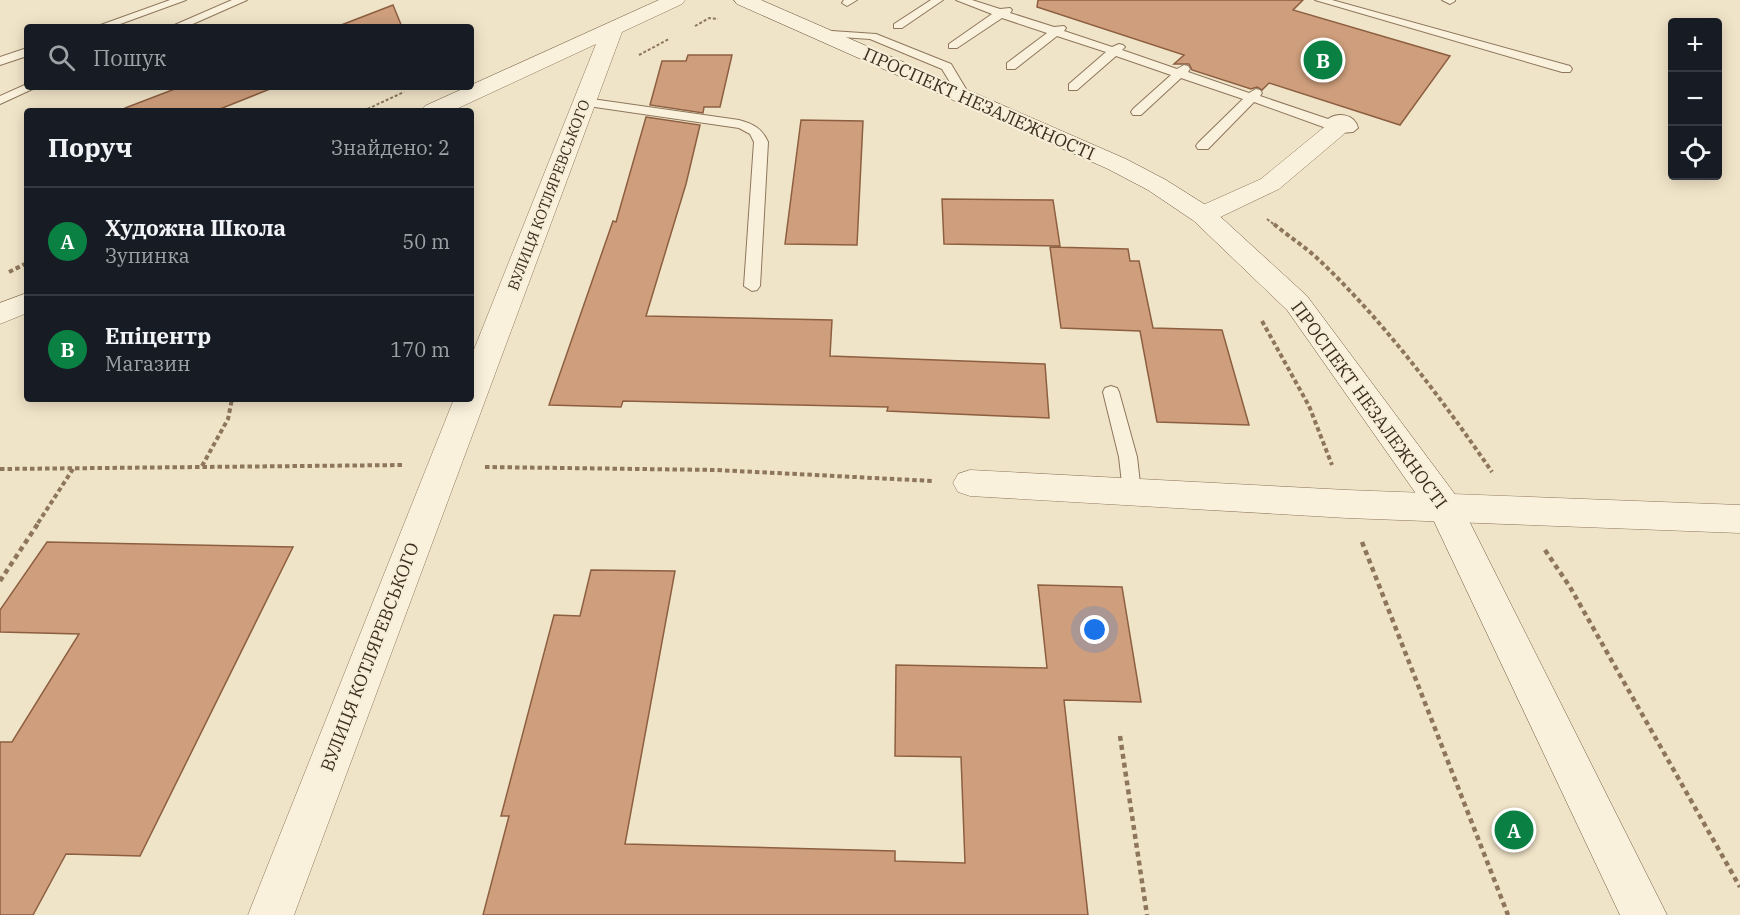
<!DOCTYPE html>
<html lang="uk">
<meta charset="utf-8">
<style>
:root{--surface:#171b24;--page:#242831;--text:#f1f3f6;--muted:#9ea1a6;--line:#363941;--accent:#0b8043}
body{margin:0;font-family:"IBM Plex Serif",serif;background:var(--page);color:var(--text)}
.controls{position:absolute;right:18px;top:18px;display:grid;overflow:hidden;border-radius:6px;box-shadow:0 3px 15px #0003}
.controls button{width:54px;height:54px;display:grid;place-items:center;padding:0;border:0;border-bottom:2px solid var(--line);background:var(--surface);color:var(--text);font:30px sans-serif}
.you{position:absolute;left:1095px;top:630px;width:21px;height:21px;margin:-15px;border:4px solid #fff;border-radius:50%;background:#1a73e8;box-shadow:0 0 0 9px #1a73e833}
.badge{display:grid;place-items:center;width:39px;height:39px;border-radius:50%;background:var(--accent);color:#fff;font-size:20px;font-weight:700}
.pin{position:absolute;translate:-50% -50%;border:3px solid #fff;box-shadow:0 2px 6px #0006}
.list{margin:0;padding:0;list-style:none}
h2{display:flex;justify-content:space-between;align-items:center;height:78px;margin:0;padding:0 24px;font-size:26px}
h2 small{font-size:20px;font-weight:400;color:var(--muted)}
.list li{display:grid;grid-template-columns:39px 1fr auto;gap:18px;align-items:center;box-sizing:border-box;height:108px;padding:0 24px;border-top:2px solid var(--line)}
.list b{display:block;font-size:22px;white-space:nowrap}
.list p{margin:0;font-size:20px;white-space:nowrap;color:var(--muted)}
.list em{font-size:20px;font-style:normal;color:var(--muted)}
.icon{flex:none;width:33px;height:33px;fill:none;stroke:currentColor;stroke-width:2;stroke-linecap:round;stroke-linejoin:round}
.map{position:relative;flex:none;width:1740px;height:915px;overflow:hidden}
.search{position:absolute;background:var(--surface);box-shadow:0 3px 15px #0003;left:24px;top:24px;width:450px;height:66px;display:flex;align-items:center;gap:15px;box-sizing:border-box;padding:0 21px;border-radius:6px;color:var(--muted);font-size:22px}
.panel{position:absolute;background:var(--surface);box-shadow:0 3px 15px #0003;left:24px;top:108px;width:450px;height:294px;border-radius:6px}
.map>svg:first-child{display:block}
.building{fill:#cf9f7d;stroke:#8d5f41;stroke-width:1.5}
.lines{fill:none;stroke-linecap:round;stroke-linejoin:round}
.service-casing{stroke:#8d765c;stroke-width:2}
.minor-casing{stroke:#8d765c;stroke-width:1}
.secondary-casing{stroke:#6f573f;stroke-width:1}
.path-far2{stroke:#8d765c;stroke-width:2;stroke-dasharray:3 2;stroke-linecap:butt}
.path-far1{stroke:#8d765c;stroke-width:4;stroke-dasharray:4.5 3;stroke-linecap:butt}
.path{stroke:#8d765c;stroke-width:4.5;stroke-dasharray:5 4;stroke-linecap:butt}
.service{fill:#faf1dc;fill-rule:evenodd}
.minor{fill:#faf1dc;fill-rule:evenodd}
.secondary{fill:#faf1dc;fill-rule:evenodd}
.labels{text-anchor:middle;stroke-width:4.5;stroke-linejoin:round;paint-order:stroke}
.far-street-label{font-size:15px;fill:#3d2e20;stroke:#f7eed8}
.street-label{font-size:18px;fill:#3d2e20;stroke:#f7eed8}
</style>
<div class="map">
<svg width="1740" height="915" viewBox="0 0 1740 915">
<rect width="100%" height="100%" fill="#f0e4c8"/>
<path class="building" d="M1038,0H1303L1293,10L1450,56L1400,125L1269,83L1262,90L1257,87L1251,89L1192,70L1189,64H1174L1184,55L1037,7Z
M393,5L402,27H336Z
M688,55H732L720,107H704L703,113L650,105L662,61H686Z
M180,87H275L215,111H125V108Z
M646,117L700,125L686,184L646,316L832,320L830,356L1045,364L1049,418L887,411L888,407L623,401L621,407L549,405L613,221L616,222Z
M801,120L863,121L857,245L785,244Z
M942,199L1053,200L1060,246L944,244Z
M1050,247L1128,249L1130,261H1139L1153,328L1222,330L1249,425L1157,422L1140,331L1061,328Z
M47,542L293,547L140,856L66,854L33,915H0V742H12L79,634L0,632V610Z
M591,570L675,571L625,844L895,851V861L965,863L961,757L895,756L896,665L1047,668L1038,585L1122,587L1141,702L1064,700L1088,915H483L509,816H501L554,615L580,616Z"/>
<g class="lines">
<defs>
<path id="service" d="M170,0H186L112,27H95Z
M232,0H247L186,27H170Z
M857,0L847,6L842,3L844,0Z
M931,0H943L902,28H894V24Z
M956,0H972L1000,9L1010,8L1012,10L1010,13L1054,27L1064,26L1066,28L1064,31L1112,47L1119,44L1123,45L1125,47L1122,50L1177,69L1184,65L1188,66L1190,69L1188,72L1249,93L1256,89L1260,90L1262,93L1260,96L1328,119C1338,112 1355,114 1358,128L1353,132L1340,133L1254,102L1208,149H1198L1196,146L1198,143L1243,99L1181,78L1141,115H1133L1131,112L1133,109L1171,75L1116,56L1077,90H1069V84L1106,52L1057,36L1015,69H1007V63L1047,33L1002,18L957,48H949V44L992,14Z
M1315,0H1332L1570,66L1572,69L1570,72H1562Z
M1442,0H1455V1L1450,4Z
M817,30L876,34L951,64L972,99L970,102H962L942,69L870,39L813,35V31Z
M27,48V56L0,65V57Z
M27,84V87H37L0,104V96Z
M585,98L739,120C753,124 762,128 768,142L760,286L757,290L752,291L744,286L754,142L750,134L739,128L581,105L579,102Z
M1111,386L1117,388L1119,392L1137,457L1141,492L1139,497L1132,499L1125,497L1123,492L1119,457L1103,392L1105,388Z"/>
<path id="minor" d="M659,0H685L682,4L622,32L294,915H248L454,399H471V357L596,44L452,111H421L425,106Z
M1336,122L1344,124L1348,129L1344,134L1279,189L1212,221L1203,223L1194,221L1190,215L1194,209L1261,179L1328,124Z
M27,293V313L0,324V303Z
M970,470L1347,490L1740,505V533L1347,518L970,496L958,492L953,483L958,474Z"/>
<path id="secondary" d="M734,0H761L1126,159L1166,180L1212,209L1307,296L1457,497L1667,915H1620L1431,515L1287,310L1194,221L1148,190L1108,169L737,4Z"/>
</defs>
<use href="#service" class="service-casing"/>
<use href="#minor" class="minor-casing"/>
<use href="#secondary" class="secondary-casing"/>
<path class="path-far2" d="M695,26L709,18L718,19
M639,55L669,39
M363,111L404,92
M1267,219L1276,226"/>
<path class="path-far1" d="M1274,224C1288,236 1304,246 1317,258C1382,319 1442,399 1492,472
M9,272L27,263
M1262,321L1309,406L1332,465
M202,466L228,419L232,399
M485,467L717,470L933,481
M0,469L403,465
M38,523L73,469"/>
<path class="path" d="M1362,542L1508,915
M1545,550L1570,587L1740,887
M0,581L39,522
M1120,736L1147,915"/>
<use href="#service" class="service"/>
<use href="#minor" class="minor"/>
<use href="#secondary" class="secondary"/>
</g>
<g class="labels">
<g class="far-street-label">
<text transform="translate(549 195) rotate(-69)" y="5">ВУЛИЦЯ КОТЛЯРЕВСЬКОГО</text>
</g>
<g class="street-label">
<text transform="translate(979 104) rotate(24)" y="6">ПРОСПЕКТ НЕЗАЛЕЖНОСТІ</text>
<text transform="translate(1369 405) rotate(54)" y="6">ПРОСПЕКТ НЕЗАЛЕЖНОСТІ</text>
<text transform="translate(370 657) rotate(-69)" y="6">ВУЛИЦЯ КОТЛЯРЕВСЬКОГО</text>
</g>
</g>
</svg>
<div class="controls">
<button>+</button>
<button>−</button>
<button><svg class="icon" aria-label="locate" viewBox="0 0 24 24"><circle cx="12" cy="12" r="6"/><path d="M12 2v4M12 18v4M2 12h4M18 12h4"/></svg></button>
</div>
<div class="you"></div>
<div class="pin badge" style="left:1514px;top:830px">A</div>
<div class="pin badge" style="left:1323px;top:60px">B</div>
<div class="search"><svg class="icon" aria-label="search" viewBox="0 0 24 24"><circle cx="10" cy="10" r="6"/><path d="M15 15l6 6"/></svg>Пошук</div>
<section class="panel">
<h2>Поруч<small>Знайдено: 2</small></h2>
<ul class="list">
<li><span class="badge">A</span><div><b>Художна Школа</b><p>Зупинка</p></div><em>50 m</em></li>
<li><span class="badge">B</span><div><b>Епіцентр</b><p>Магазин</p></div><em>170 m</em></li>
</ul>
</section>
</div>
